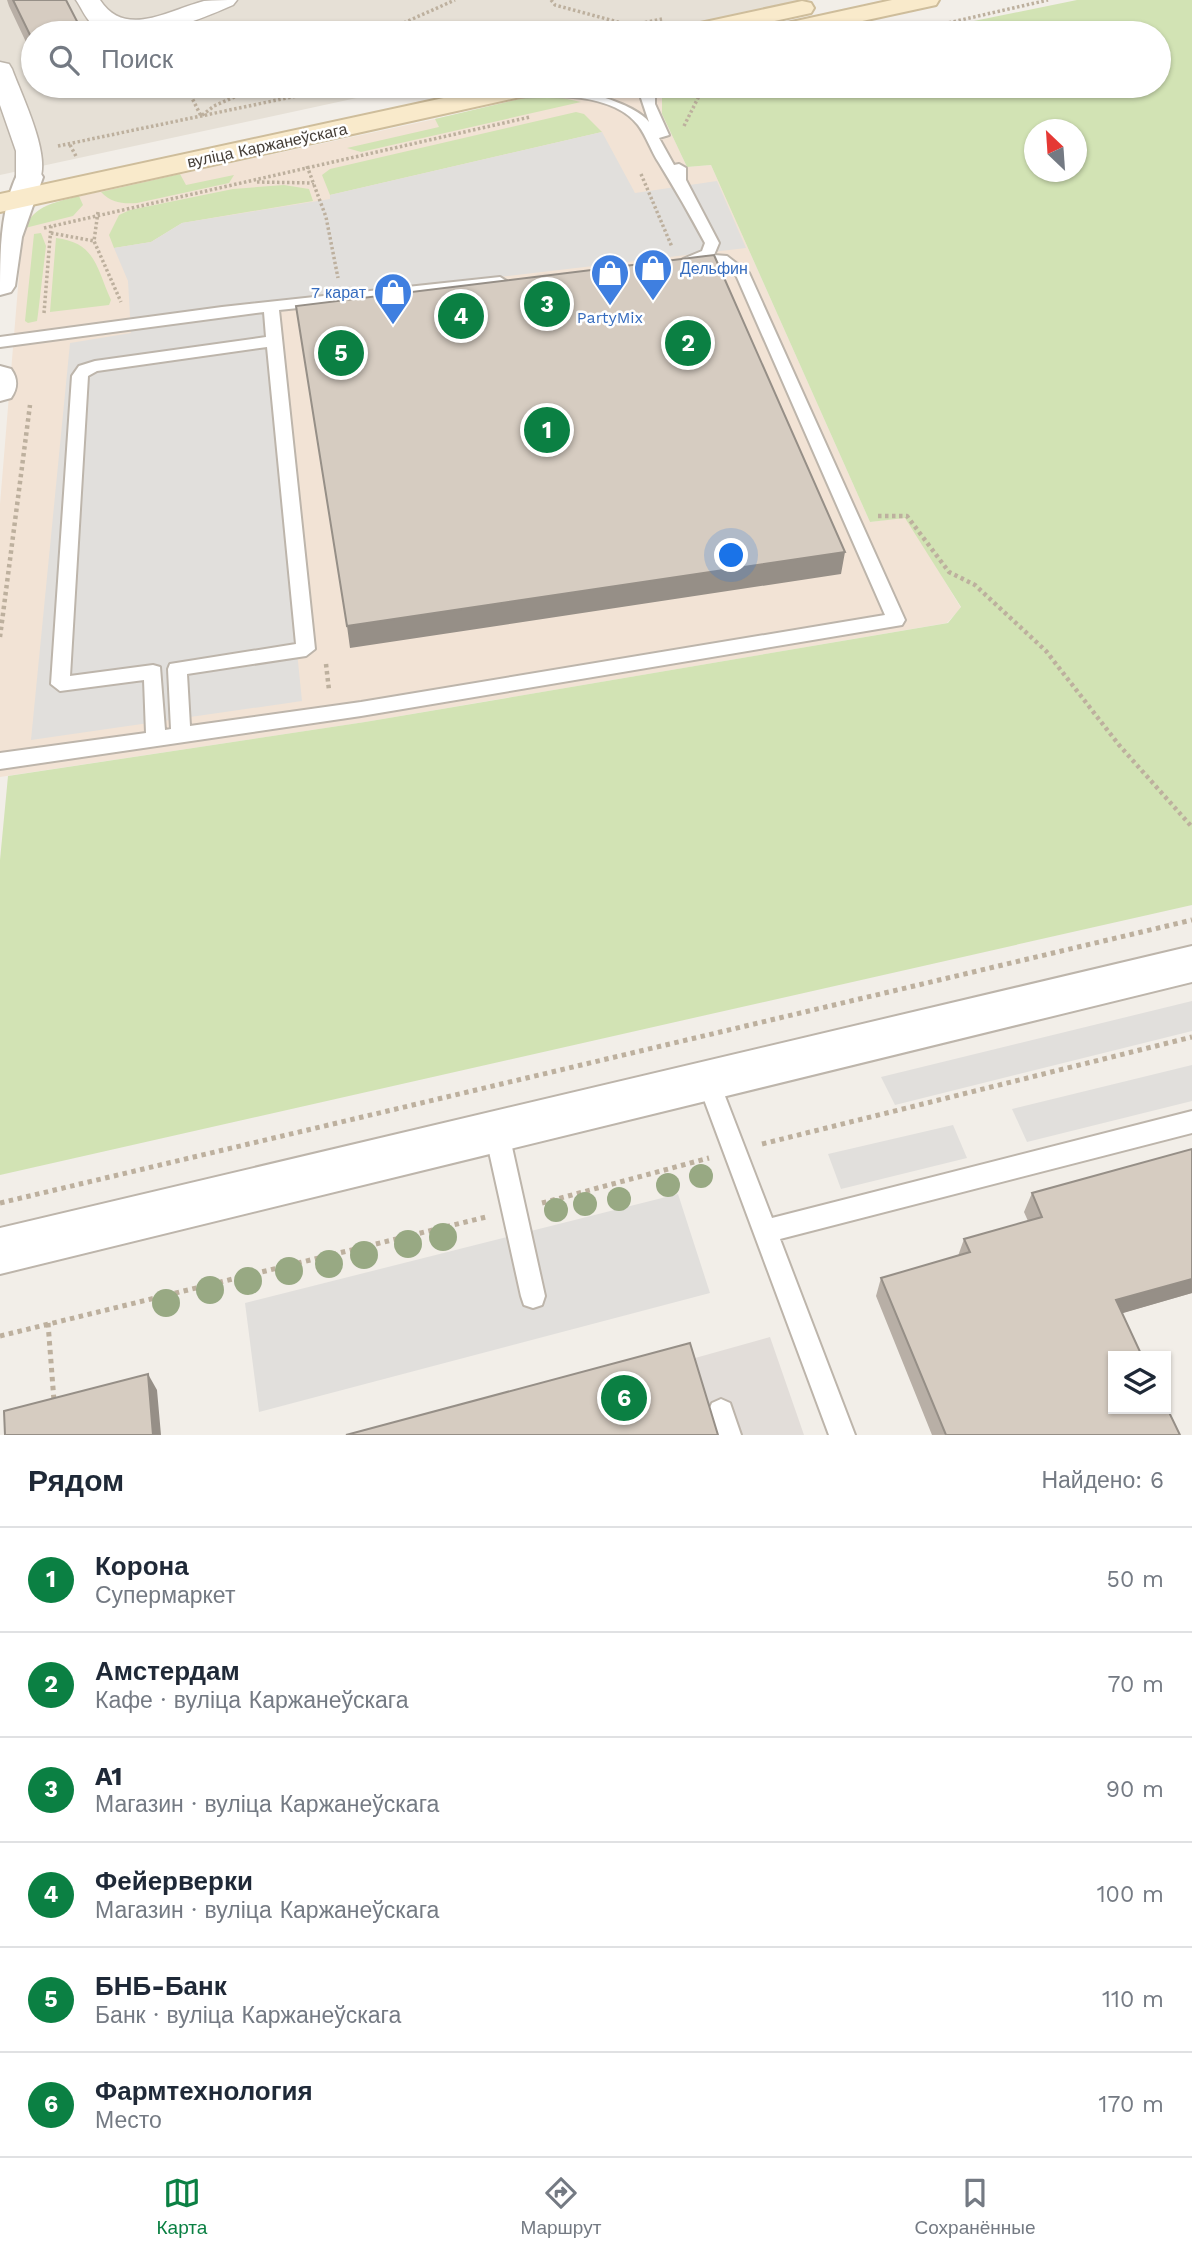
<!DOCTYPE html>
<html lang="ru">
<meta charset="utf-8">
<style>
:root{--surface:#fff;--page:#f2f2f3;--text:#1f2937;--muted:#747a83;--line:#e0e1e3;--accent:#0b8043}
body{margin:0;font-family:"Work Sans",sans-serif;background:var(--page);color:var(--text)}
.controls{position:absolute;right:21px;bottom:21px;display:grid;overflow:hidden;border-radius:0px;box-shadow:0 2px 5px #0004}
.controls button{width:63px;height:63px;display:grid;place-items:center;padding:0;border:0;border-bottom:2px solid var(--line);background:var(--surface);color:var(--text);font:35px sans-serif}
.compass{position:absolute;left:1024px;top:119px;width:63px;height:63px;border-radius:50%;background:var(--surface);box-shadow:0 2px 5px #0004;rotate:335deg}
.you{position:absolute;left:732px;top:556px;width:24px;height:24px;margin:-18px;border:5px solid #fff;border-radius:50%;background:#1a73e8;box-shadow:0 0 0 10px #1a73e833}
.badge{display:grid;place-items:center;width:46px;height:46px;border-radius:50%;background:var(--accent);color:#fff;font-size:23px;font-weight:700}
.pin{position:absolute;translate:-50% -50%;border:4px solid #fff;box-shadow:0 2px 7px #0006}
.list{margin:0;padding:0;list-style:none}
h2{display:flex;justify-content:space-between;align-items:center;height:91px;margin:0;padding:0 28px;font-size:30px}
h2 small{font-size:23px;font-weight:400;color:var(--muted)}
.list li{display:grid;grid-template-columns:46px 1fr auto;gap:21px;align-items:center;box-sizing:border-box;height:105px;padding:0 28px;border-top:2px solid var(--line)}
.list b{display:block;font-size:26px;white-space:nowrap}
.list p{margin:0;font-size:23px;white-space:nowrap;color:var(--muted)}
.list em{font-size:23px;font-style:normal;color:var(--muted)}
.icon{flex:none;width:38px;height:38px;fill:none;stroke:currentColor;stroke-width:2;stroke-linecap:round;stroke-linejoin:round}
.map{position:relative;flex:none;width:1192px;height:1435px;overflow:hidden}
.search{position:absolute;background:var(--surface);box-shadow:0 2px 5px #0004;left:21px;right:21px;top:21px;height:77px;display:flex;align-items:center;gap:18px;box-sizing:border-box;padding:0 24px;border-radius:38px;color:var(--muted);font-size:26px}
.sheet{height:721px;background:var(--surface)}
nav{display:flex;justify-content:space-around;align-items:center;box-sizing:border-box;height:98px;border-top:2px solid var(--line);background:var(--surface);font-size:19px;color:var(--muted)}
nav a{display:grid;justify-items:center;gap:4px}
nav .on{color:var(--accent)}
.map>svg:first-child{display:block}
.residential{fill:#e6e0d6}
.commercial{fill:#f2e3d5}
.industrial{fill:#e2ddd9}
.green{fill:#d2e3b4;fill-rule:evenodd}
.parking{fill:#e1dfdc}
.lines{fill:none;stroke-linecap:round;stroke-linejoin:round}
.service-casing{stroke:#bdb5ab;stroke-width:4}
.minor-casing{stroke:#bdb5ab;stroke-width:3}
.tertiary-casing{stroke:#bdb5ab;stroke-width:4}
.secondary-casing{stroke:#cebd9b;stroke-width:4}
.path-far2{stroke:#bdb09e;stroke-width:3.5;stroke-dasharray:2.5 2.5;stroke-linecap:butt}
.path-far1{stroke:#bdb09e;stroke-width:4.5;stroke-dasharray:3.5 3.5;stroke-linecap:butt}
.path{stroke:#bdb09e;stroke-width:5;stroke-dasharray:4.5 4.5;stroke-linecap:butt}
.service{fill:#fff;fill-rule:evenodd}
.minor{fill:#fff;fill-rule:evenodd}
.tertiary{fill:#fff;fill-rule:evenodd}
.secondary{fill:#f9eacb;fill-rule:evenodd}
.tree{fill:#98a983}
.wall{fill:#b8afa6}
.shaded-wall{fill:#968f87}
.building{fill:#d6ccc1;stroke:#968f87;stroke-width:2}
.labels{text-anchor:middle;stroke-width:5;stroke-linejoin:round;paint-order:stroke}
.far-street-label{font-size:16px;fill:#453e37;stroke:#fff}
.far-shop-label{font-size:16px;fill:#366cbe;stroke:#fff;text-anchor:start}
</style>
<div class="map">
<svg width="1192" height="1435" viewBox="0 0 1192 1435">
<rect width="100%" height="100%" fill="#f2eee8"/>
<path class="residential" d="M0,0H808L655,33H33V86H412L0,175Z"/>
<path class="commercial" d="M587,86H663L662,114L687,167L711,165L870,522L906,517L961,608L947,623L365,722L0,777V504L22,239L29,217L47,205L85,195Z"/>
<path class="industrial" d="M770,1337L804,1435H409L688,1360Z"/>
<path class="green" d="M1077,0H1192V905L0,1175V860L8,776L365,722L948,623L961,607L905,518L870,522L711,165L687,167L662,114V89L678,86H1159V33H915ZM1034,130H1076V172H1034Z
M532,96L558,97L581,102L361,152L347,148L439,127L435,119Z
M576,112L584,114L602,132L330,195L322,175L330,169Z
M180,174L186,185L234,175L229,183L137,203C123,204 111,203 101,192Z
M284,185L309,189L313,201L182,223L151,242L114,248L109,235L119,215L130,210L233,189Z
M79,196L83,205L73,216L25,228C34,205 57,202 79,196Z
M41,233L46,246L38,314L37,321L28,323L25,321L34,234Z
M56,238C96,243 96,267 111,300L109,305L50,312Z"/>
<path class="parking" d="M602,132L635,193L717,181L746,248L262,305L302,701L31,740L70,343L131,333L128,281L114,248L151,242L182,223L330,199V195Z
M1192,1001V1031L895,1105L881,1077Z
M1192,1065V1101L1027,1142L1012,1109Z
M953,1125L967,1158L841,1189L828,1154Z
M678,1194L710,1293L259,1412L245,1303Z"/>
<g class="lines">
<defs>
<path id="service" d="M642,86H655V104L669,135L659,138L674,165L679,164L686,168V180L719,243L714,255L727,256L749,273L905,620L902,625L361,716L0,769V753L146,733L144,680L60,691L51,684L72,376L79,366L95,361L266,337L264,312L0,347V337L222,307L500,277L508,282L500,287L279,310L315,649L306,656L187,674L190,726L361,702L885,615L736,275L719,263H690L683,259L702,251L705,243C690,215 675,189 659,163C651,151 647,137 638,125C612,92 552,95 515,97L508,93C531,75 631,97 649,122L641,98ZM267,347L296,644L170,664L168,669L171,729L165,730L160,667L153,665L70,676L88,376L97,371Z
M707,1068L715,1071L718,1078L772,1218L1192,1111V1133L780,1239L855,1435H829L696,1078L699,1071Z
M496,1118L504,1122L508,1129L545,1296L542,1305L533,1308L524,1305L521,1296L484,1129L488,1122Z
M721,1399L730,1403L741,1435H715L708,1412L712,1403Z"/>
<path id="minor" d="M76,0H100C125,39 169,10 204,1C214,0 226,0 237,0L233,5C199,20 126,51 91,23C85,17 81,7 76,0Z
M0,62L9,64L12,69C21,94 54,160 38,183H20L16,177V151L0,105Z"/>
<path id="tertiary" d="M29,169L39,171L43,177L22,237L15,286L11,292L0,295C0,253 0,207 19,171Z
M0,366L11,369C18,379 18,388 11,398L0,401Z
M1192,946V982L0,1274V1228Z"/>
<path id="secondary" d="M892,0H939L936,5L807,33H760L764,28Z
M802,1L811,3L814,8L811,13L720,33H673L677,28Z
M499,86H547L543,92L534,94L0,212V194Z"/>
</defs>
<use href="#service" class="service-casing"/>
<use href="#minor" class="minor-casing"/>
<use href="#tertiary" class="tertiary-casing"/>
<use href="#secondary" class="secondary-casing"/>
<path class="path-far2" d="M551,0L555,5L629,25
M939,25L1048,0
M381,33L455,0
M591,33L662,19
M186,86L201,116L214,106L259,86
M684,126L704,86
M70,145L77,158
M58,146L344,86
M307,166L326,217L338,278
M641,174L672,247
M257,182L314,183
M98,212L94,241L121,302
M44,228L530,117
M51,233L94,241
M44,313L51,226"/>
<path class="path-far1" d="M878,516H907L949,572L975,585L1046,651L1119,745L1192,827
M0,637L30,405
M326,664L329,690"/>
<path class="path" d="M762,1144L1192,1037
M0,1203L1192,920
M542,1203L709,1158
M48,1323L54,1401
M0,1336L486,1217"/>
<use href="#service" class="service"/>
<use href="#minor" class="minor"/>
<use href="#tertiary" class="tertiary"/>
<use href="#secondary" class="secondary"/>
</g>
<g class="tree">
<circle cx="701" cy="1176" r="12"/>
<circle cx="668" cy="1185" r="12"/>
<circle cx="619" cy="1199" r="12"/>
<circle cx="585" cy="1204" r="12"/>
<circle cx="556" cy="1210" r="12"/>
<circle cx="443" cy="1237" r="14"/>
<circle cx="408" cy="1244" r="14"/>
<circle cx="364" cy="1255" r="14"/>
<circle cx="329" cy="1264" r="14"/>
<circle cx="289" cy="1271" r="14"/>
<circle cx="248" cy="1281" r="14"/>
<circle cx="210" cy="1290" r="14"/>
<circle cx="166" cy="1303" r="14"/>
</g>
<path class="wall" d="M7,0H66L81,29L82,33H33V57L9,6Z
M1192,1149V1293L1122,1313L1180,1435H932L876,1296L881,1278L958,1256L964,1239L1028,1221L1024,1212L1032,1193Z"/>
<path class="shaded-wall" d="M81,29L82,33H61Z
M845,552L841,574L350,648L347,626Z
M1192,1279V1293L1106,1318L1116,1300Z
M148,1374L157,1390L161,1435H153Z"/>
<path class="building" d="M13,0H66L81,29L61,33H33L32,39Z
M714,255L845,552L347,626L296,306Z
M1192,1149V1279L1116,1300L1142,1356H1113V1409H1166V1406L1180,1435H946L881,1278L970,1252L964,1239L1042,1217L1032,1193Z
M690,1343L718,1435H346Z
M148,1374L153,1435H5L4,1411Z"/>
<defs>
<symbol id="shop-pin" viewBox="-11 -11 22 30"><path d="M0 17L-7.5 6A9.5 9.5 0 1 1 7.5 6Z" fill="#3f7fe0" stroke="#fff"/><path d="M-5-2.5h2.3a2.7 3.5 0 0 1 5.4 0H5L5.5 6h-11ZM-1.5-2.5h3a1.5 2.3 0 0 0-3 0Z" fill="#fff"/></symbol>
</defs>
<g fill-rule="evenodd">
<use href="#shop-pin" x="631" y="246" width="44" height="60"/>
<use href="#shop-pin" x="588" y="251" width="44" height="60"/>
<use href="#shop-pin" x="371" y="270" width="44" height="60"/>
</g>
<g class="labels">
<g class="far-street-label">
<text transform="translate(267 145) rotate(-12)" y="6">вуліца Каржанеўскага</text>
</g>
<g class="far-shop-label">
<text x="680" y="274">Дельфин</text>
<text x="366" y="298" text-anchor="end">7 карат</text>
<text x="610" y="323" text-anchor="middle">PartyMix</text>
</g>
</g>
</svg>
<div class="controls">
<button><svg class="icon" aria-label="layers" viewBox="0 0 24 24"><path d="M12 4l9 5-9 5-9-5zM3 14l9 5 9-5"/></svg></button>
</div>
<svg class="compass" viewBox="-18 -18 36 36"><path d="M0-13l5 13h-10z" fill="#e53935"/><path d="M0 13l5-13h-10z" fill="#747a83"/></svg>
<div class="you"></div>
<div class="pin badge" style="left:547px;top:430px">1</div>
<div class="pin badge" style="left:688px;top:343px">2</div>
<div class="pin badge" style="left:547px;top:304px">3</div>
<div class="pin badge" style="left:461px;top:316px">4</div>
<div class="pin badge" style="left:341px;top:353px">5</div>
<div class="pin badge" style="left:624px;top:1398px">6</div>
<div class="search"><svg class="icon" aria-label="search" viewBox="0 0 24 24"><circle cx="10" cy="10" r="6"/><path d="M15 15l6 6"/></svg>Поиск</div>
</div>
<section class="sheet">
<h2>Рядом<small>Найдено: 6</small></h2>
<ul class="list">
<li><span class="badge">1</span><div><b>Корона</b><p>Супермаркет</p></div><em>50 m</em></li>
<li><span class="badge">2</span><div><b>Амстердам</b><p>Кафе · вуліца Каржанеўскага</p></div><em>70 m</em></li>
<li><span class="badge">3</span><div><b>A1</b><p>Магазин · вуліца Каржанеўскага</p></div><em>90 m</em></li>
<li><span class="badge">4</span><div><b>Фейерверки</b><p>Магазин · вуліца Каржанеўскага</p></div><em>100 m</em></li>
<li><span class="badge">5</span><div><b>БНБ-Банк</b><p>Банк · вуліца Каржанеўскага</p></div><em>110 m</em></li>
<li><span class="badge">6</span><div><b>Фармтехнология</b><p>Место</p></div><em>170 m</em></li>
</ul>
</section>
<nav>
<a class="on"><svg class="icon" aria-label="map" viewBox="0 0 24 24"><path d="M3 6l6-2 6 2 6-2v14l-6 2-6-2-6 2zM9 4v14M15 6v14"/></svg>Карта</a>
<a><svg class="icon" aria-label="directions" viewBox="0 0 24 24"><path d="M12 3l9 9-9 9-9-9zM9 14v-3h6M13 9l2 2-2 2"/></svg>Маршрут</a>
<a><svg class="icon" aria-label="saved" viewBox="0 0 24 24"><path d="M7 4h10v16l-5-4-5 4z"/></svg>Сохранённые</a>
</nav>
